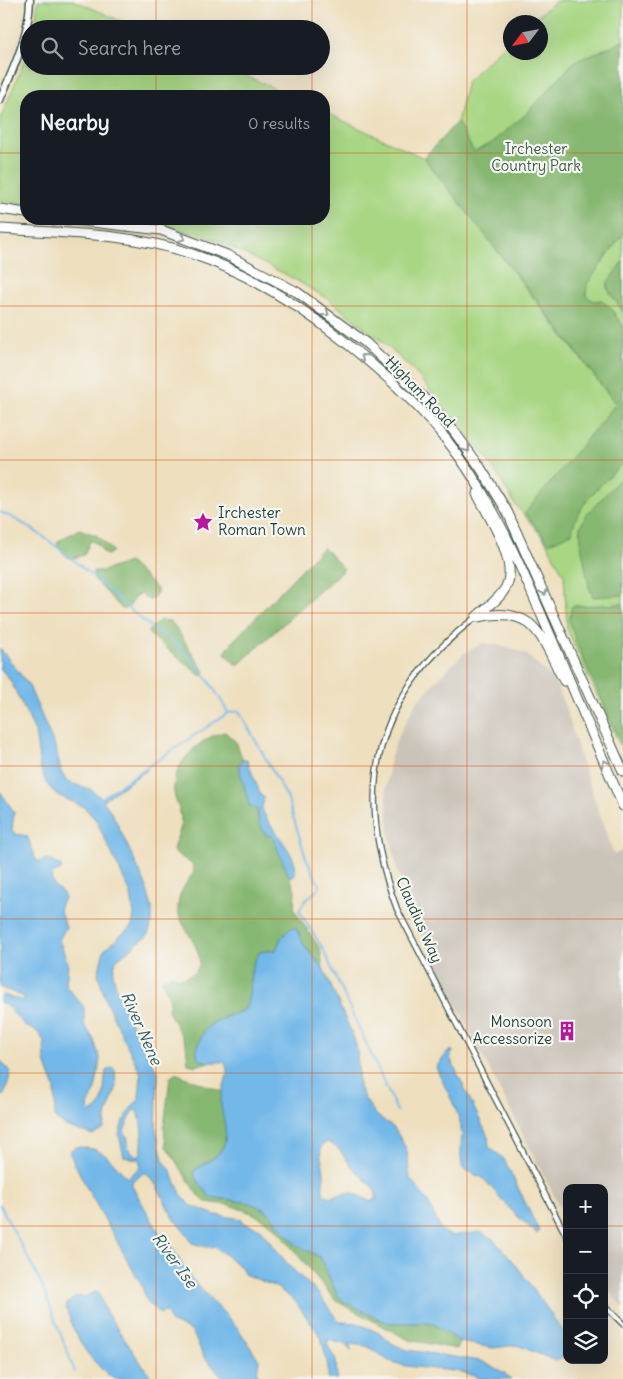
<!DOCTYPE html>
<meta charset="utf-8">
<style>
:root{--surface:#171b24;--page:#20242c;--text:#f1f3f6;--muted:#9ea1a6;--line:#363941}
body{margin:0;font-family:Delius,sans-serif;background:var(--page);color:var(--text)}
.controls{position:absolute;right:15px;bottom:15px;display:grid;overflow:hidden;border-radius:10px;box-shadow:0 5px 20px #0002}
.controls button{width:45px;height:45px;display:grid;place-items:center;padding:0;border:0;border-bottom:1px solid var(--line);background:var(--surface);color:var(--text);font:25px sans-serif}
.compass{position:absolute;left:503px;top:15px;width:45px;height:45px;border-radius:50%;background:var(--surface);box-shadow:0 5px 20px #0002;rotate:238deg}
.list{margin:0;padding:0;list-style:none}
h2{display:flex;justify-content:space-between;align-items:center;height:65px;margin:0;padding:0 20px;font-size:21px}
h2 small{font-size:16px;font-weight:400;color:var(--muted)}
.icon{flex:none;width:28px;height:28px;fill:none;stroke:currentColor;stroke-width:2;stroke-linecap:round;stroke-linejoin:round}
.map{position:relative;flex:none;width:623px;height:1379px;overflow:hidden}
.search{position:absolute;background:var(--surface);box-shadow:0 5px 20px #0002;left:20px;top:20px;width:310px;height:55px;display:flex;align-items:center;gap:12px;box-sizing:border-box;padding:0 18px;border-radius:28px;color:var(--muted);font-size:19px}
.panel{position:absolute;background:var(--surface);box-shadow:0 5px 20px #0002;left:20px;top:90px;width:310px;height:135px;border-radius:20px}
.map>svg:first-child{display:block}
.industrial{fill:#cac3b8}
.green{fill:#a8d683;stroke:#648a5c;fill-rule:evenodd}
.forest{fill:#86b771;stroke:#527a52}
.water{fill:#72b8e9;stroke:#487a8e;fill-rule:evenodd}
.lines{fill:none;stroke-linecap:round;stroke-linejoin:round}
.stream{stroke:#72b8e9;stroke-width:2}
.street-casing{stroke:#3e5549;stroke-width:7}
.secondary-casing{stroke:#3e5549;stroke-width:9}
.highway-casing{stroke:#3e5549;stroke-width:11}
.street{stroke:#fff;stroke-width:4.5}
.secondary{stroke:#fff;stroke-width:6}
.highway{stroke:#fff;stroke-width:9}
.oneway{stroke:#8f9e9a}
.grid{fill:none;stroke:#d45610;stroke-width:1;stroke-opacity:0.55}
.labels{text-anchor:middle;stroke-width:4.5;stroke-linejoin:round;paint-order:stroke}
.park-label{font-size:15px;fill:#3a5c44;stroke:#f6f6f2}
.street-label{font-size:15px;fill:#1f3d34;stroke:#f6f6f2}
.poi-label{font-size:15px;fill:#1f3d34;stroke:#f6f6f2;text-anchor:start}
.water-label{font-size:16px;font-style:italic;fill:#345c61;stroke:#f6f6f2}
</style>
<div class="map">
<svg width="623" height="1379" viewBox="0 0 623 1379">
<rect width="100%" height="100%" fill="#f6f6f2"/>
<filter id="ink" filterUnits="userSpaceOnUse"><feTurbulence type="fractalNoise" baseFrequency=".02" numOctaves="2"/><feDisplacementMap in="SourceGraphic" scale="10" xChannelSelector="R" yChannelSelector="G"/><feConvolveMatrix kernelMatrix="1 2 1 2 8 2 1 2 1" color-interpolation-filters="sRGB"/></filter>
<filter id="wash" filterUnits="userSpaceOnUse"><feTurbulence type="fractalNoise" baseFrequency=".0096" numOctaves="4" result="noise"/><feDisplacementMap in="SourceGraphic" scale="20" xChannelSelector="R" yChannelSelector="G"/><feGaussianBlur stdDeviation="1.12" result="paint"/><feColorMatrix in="noise" values="0 0 0 0 0 0 0 0 0 0 0 0 0 0 0 0 0 1.4 0 .05"/><feComposite in="paint" operator="in"/></filter>
<g filter="url(#wash)">
<rect width="100%" height="100%" fill="#eedfbe"/>
<path class="industrial" d="M483,643L504,646L526,654L554,680L566,709L584,769L614,855L623,850V1308L604,1285V1188H567V1221L435,963L398,872L389,833L386,787L391,757L397,739L415,704L433,684L463,654Z"/>
<path class="green" d="M38,0H73L139,29H35Z
M558,0H623V752L567,629L564,575L545,540L515,504L491,464L414,371L384,343L328,299L285,274L214,239L139,219H324V112L424,158L457,122L467,81L510,40V52H540V22H529ZM495,248L617,403L603,420L616,404Z
M29,50V66H224L291,96H26V204L0,201V119Z"/>
<path class="forest" d="M623,41V234L587,284L586,296L594,301L602,300L611,308L623,327V463C603,484 576,504 572,533L549,543L525,513L616,404L560,330L424,158L457,122L474,152L492,143L525,115L574,62Z
M623,261V312L607,288L608,282Z
M623,476V595L593,597L589,587L581,544L580,527L587,514Z
M79,529L98,536L113,551L108,555L104,554L97,543L90,541L84,555L70,559L59,549L57,542Z
M323,547L344,569L237,666L225,653L234,640Z
M129,562L157,589V593L151,600L147,599L141,594L135,596C132,603 130,609 122,609L94,579L93,571H103Z
M623,604V747L576,642L569,620L572,606Z
M160,620L170,621L176,628L205,673L201,676L149,634V630Z
M225,732L236,742L243,760L238,765L255,808L258,810L257,817L272,836L279,850L295,890L294,910L320,949L323,968L301,941L299,932L291,928L281,938L276,950L260,952C245,972 254,988 245,1009C228,1018 208,1018 200,1040C198,1047 196,1052 198,1059L208,1062L196,1066L188,1064L186,1044L168,1011L170,1000L162,980L171,974C175,976 180,979 186,977C220,964 179,928 178,910C177,895 186,883 194,872L193,865L173,851C174,841 181,833 181,822C182,812 175,802 174,792C171,765 200,737 225,732Z
M175,1073L223,1092C219,1111 235,1139 217,1155C210,1161 201,1165 194,1171L195,1178L210,1197L250,1203L267,1211L296,1245L320,1257L337,1294L370,1315L388,1323H433L460,1342L457,1349L409,1340L336,1301L274,1226L252,1213L229,1205L206,1202L199,1197L166,1146L164,1127L170,1078Z"/>
<path class="water" d="M0,648L28,684L56,749L61,772L67,782L90,789L102,798L146,769L147,770L103,800L113,815L145,883L152,908V922L148,935L116,960L113,973L116,987L136,1036L158,1072L156,1129L163,1160L170,1169L182,1196L192,1206L215,1215L242,1219L241,1222L260,1229L290,1267L318,1293L339,1322L357,1323L381,1334L393,1344L407,1350L481,1361L503,1372L511,1379H482L462,1372L406,1366L389,1361L367,1346L349,1344L352,1351L344,1344L328,1340L327,1344L336,1361L337,1379H328V1366L321,1337L294,1300L276,1287L244,1274L242,1268L214,1246L211,1248L192,1243C188,1235 180,1228 174,1218C163,1202 160,1185 145,1172L132,1181V1186L160,1234L172,1248L189,1276L237,1327L259,1360L257,1372L259,1379H225L204,1357L192,1331L170,1322L168,1314L164,1312L160,1314L147,1302L142,1286L86,1186L69,1152L75,1147C104,1147 109,1158 127,1178L141,1167L139,1159L124,1157L119,1135L123,1120L125,1119L128,1112L139,1099L141,1074L107,1004L98,974L104,950L132,926L134,916L131,894L96,820L84,807L57,795L46,783L40,767L35,731L10,680L0,668ZM137,1110C142,1119 145,1148 139,1156C121,1150 133,1141 124,1131L132,1113Z
M243,760H247L261,796L264,797C264,802 262,805 262,808C266,827 304,858 294,876H289L272,836L266,835L259,823L258,810L250,807L238,764Z
M0,791L14,812L12,830L15,834L27,836L36,860L40,862L46,859L61,866V870L52,874L51,878L54,886L63,893L64,898L59,909L66,927L59,940L68,963L66,986L84,1007V1024L94,1040L100,1059L95,1091L88,1106L89,1113C107,1109 103,1085 106,1071L112,1068L115,1070L116,1089L107,1113L104,1129L93,1135L65,1126L55,1118V1089L45,1062L44,1041L38,1032L25,1026L8,1007L0,1002V997L3,995L24,1001V997L0,987Z
M291,928H296L305,947L323,968L353,1036L357,1049L359,1087L364,1098L376,1115L394,1128L402,1141L407,1151L410,1179L427,1200L441,1230L451,1236L480,1232L493,1239L514,1262L563,1331L567,1342V1352L563,1358L556,1361L517,1345L493,1348L460,1342L433,1323H388L381,1320L343,1301L337,1294L320,1257L296,1245L267,1211L250,1203L210,1197L195,1178L194,1171C203,1164 216,1159 222,1149C231,1132 220,1116 221,1099C222,1087 232,1071 224,1062H208L198,1059C196,1052 197,1047 200,1040C208,1018 228,1019 245,1009C254,988 245,972 260,952L276,950L281,938ZM327,1142L337,1147L352,1167L374,1189L377,1198L370,1201L350,1192L331,1197L324,1195C321,1187 324,1182 324,1174C324,1164 318,1154 322,1145Z
M449,1051H453L450,1058L488,1137L489,1147L504,1159L539,1231L537,1234L512,1211L483,1178L463,1169C458,1153 464,1138 460,1122C455,1103 443,1085 436,1067Z
M0,1060L11,1073L4,1095L0,1098Z
M95,1292H98L106,1312L152,1379H114C88,1360 76,1339 66,1308L67,1304L76,1296L85,1297Z"/>
<g class="lines">
<path class="stream" d="M0,512C49,532 103,587 145,622C155,631 169,637 179,646C198,664 216,690 228,713
M101,798L228,713L239,711L287,797L306,858L320,887L304,902L299,911L322,947L397,1111
M0,1205L42,1285L75,1372"/>
</g>
</g>
<g filter="url(#ink)">
<g class="lines">
<defs>
<path id="street" d="M476,617C373,696 352,790 397,909L567,1237
M604,1305L623,1324"/>
<path id="secondary" d="M0,100C14,67 29,36 30,0"/>
<path id="highway" d="M0,209L26,213
M65,219L161,230L227,255L297,292L366,343L420,394L453,430L480,467L507,511L623,771
M0,229C65,233 130,233 192,254C246,272 296,303 340,338C384,373 425,409 458,455C495,506 520,565 545,623C571,684 597,745 623,806
M476,617C486,608 500,599 506,587C519,562 489,517 477,494
M478,617C536,605 541,637 564,681"/>
</defs>
<use href="#street" class="street-casing"/>
<use href="#secondary" class="secondary-casing"/>
<use href="#highway" class="highway-casing"/>
<use href="#street" class="street"/>
<use href="#secondary" class="secondary"/>
<use href="#highway" class="highway"/>
</g>
<defs><path id="oneway-chevron" d="M-2-3.5L2.5 0L-2 3.5" fill="none" stroke-width="1.6" stroke-linecap="round" stroke-linejoin="round" transform="scale(1.25)"/></defs>
<g class="oneway">
<use href="#oneway-chevron" transform="translate(182 238) rotate(21)"/>
<use href="#oneway-chevron" transform="translate(326 313) rotate(36)"/>
<use href="#oneway-chevron" transform="translate(364 357) rotate(-141)"/>
<use href="#oneway-chevron" transform="translate(467 449) rotate(54)"/>
<use href="#oneway-chevron" transform="translate(544 592) rotate(67)"/>
<use href="#oneway-chevron" transform="translate(605 763) rotate(-113)"/>
</g>
</g>
<path class="grid" d="M156,0V29M312,0V29M467,0V1379M156,66V96M312,66V96M0,153H26M324,153H623M156,219V1379M312,219V1379M0,306H623M0,460H623M0,613H623M0,766H623M0,919H623M0,1073H623M0,1226H567M604,1226H623"/>
<defs>
<symbol id="sight-bare" viewBox="-9 -9 18 18"><path d="M0-6L1.8-2.2L6-1.7L2.9 1.2L3.7 5.4L0 3.3L-3.7 5.4L-2.9 1.2L-6-1.7L-1.8-2.2Z" fill="#b5179e" stroke="#f6f6f2" stroke-width="2.5" paint-order="stroke"/></symbol>
<symbol id="building-bare" viewBox="-9 -9 18 18"><path d="M-4-6H4V6H1V3H-1V6H-4ZM-2.5-4.3h1.7v1.8h-1.7ZM.8-4.3h1.7v1.8H.8ZM-2.5-1h1.7V.8h-1.7ZM.8-1h1.7V.8H.8Z" fill="#b5179e" stroke="#f6f6f2" stroke-width="2.5" paint-order="stroke"/></symbol>
</defs>
<g fill-rule="evenodd">
<use href="#sight-bare" x="189" y="508" width="28" height="28"/>
<use href="#building-bare" x="553" y="1017" width="28" height="28"/>
</g>
<g class="labels">
<g class="park-label">
<text x="536" y="154">Irchester<tspan x="536" dy="17">Country Park</tspan></text>
</g>
<g class="street-label">
<text transform="translate(420 392) rotate(46)" y="5">Higham Road</text>
<text transform="translate(419 920) rotate(66)" y="5">Claudius Way</text>
</g>
<g class="poi-label">
<text x="218" y="518">Irchester<tspan x="218" dy="17">Roman Town</tspan></text>
<text x="552" y="1027" text-anchor="end">Monsoon<tspan x="552" dy="17">Accessorize</tspan></text>
</g>
<g class="water-label">
<text transform="translate(142 1028) rotate(66)" y="6">River Nene</text>
<text transform="translate(175 1260) rotate(54)" y="6">River Ise</text>
</g>
</g>
</svg>
<div class="controls">
<button>+</button>
<button>−</button>
<button><svg class="icon" aria-label="locate" viewBox="0 0 24 24"><circle cx="12" cy="12" r="6"/><path d="M12 2v4M12 18v4M2 12h4M18 12h4"/></svg></button>
<button><svg class="icon" aria-label="layers" viewBox="0 0 24 24"><path d="M12 4l9 5-9 5-9-5zM3 14l9 5 9-5"/></svg></button>
</div>
<svg class="compass" viewBox="-18 -18 36 36"><path d="M0-13l5 13h-10z" fill="#e53935"/><path d="M0 13l5-13h-10z" fill="#9ea1a6"/></svg>
<div class="search"><svg class="icon" aria-label="search" viewBox="0 0 24 24"><circle cx="10" cy="10" r="6"/><path d="M15 15l6 6"/></svg>Search here</div>
<section class="panel">
<h2>Nearby<small>0 results</small></h2>
<ul class="list">
</ul>
</section>
</div>
